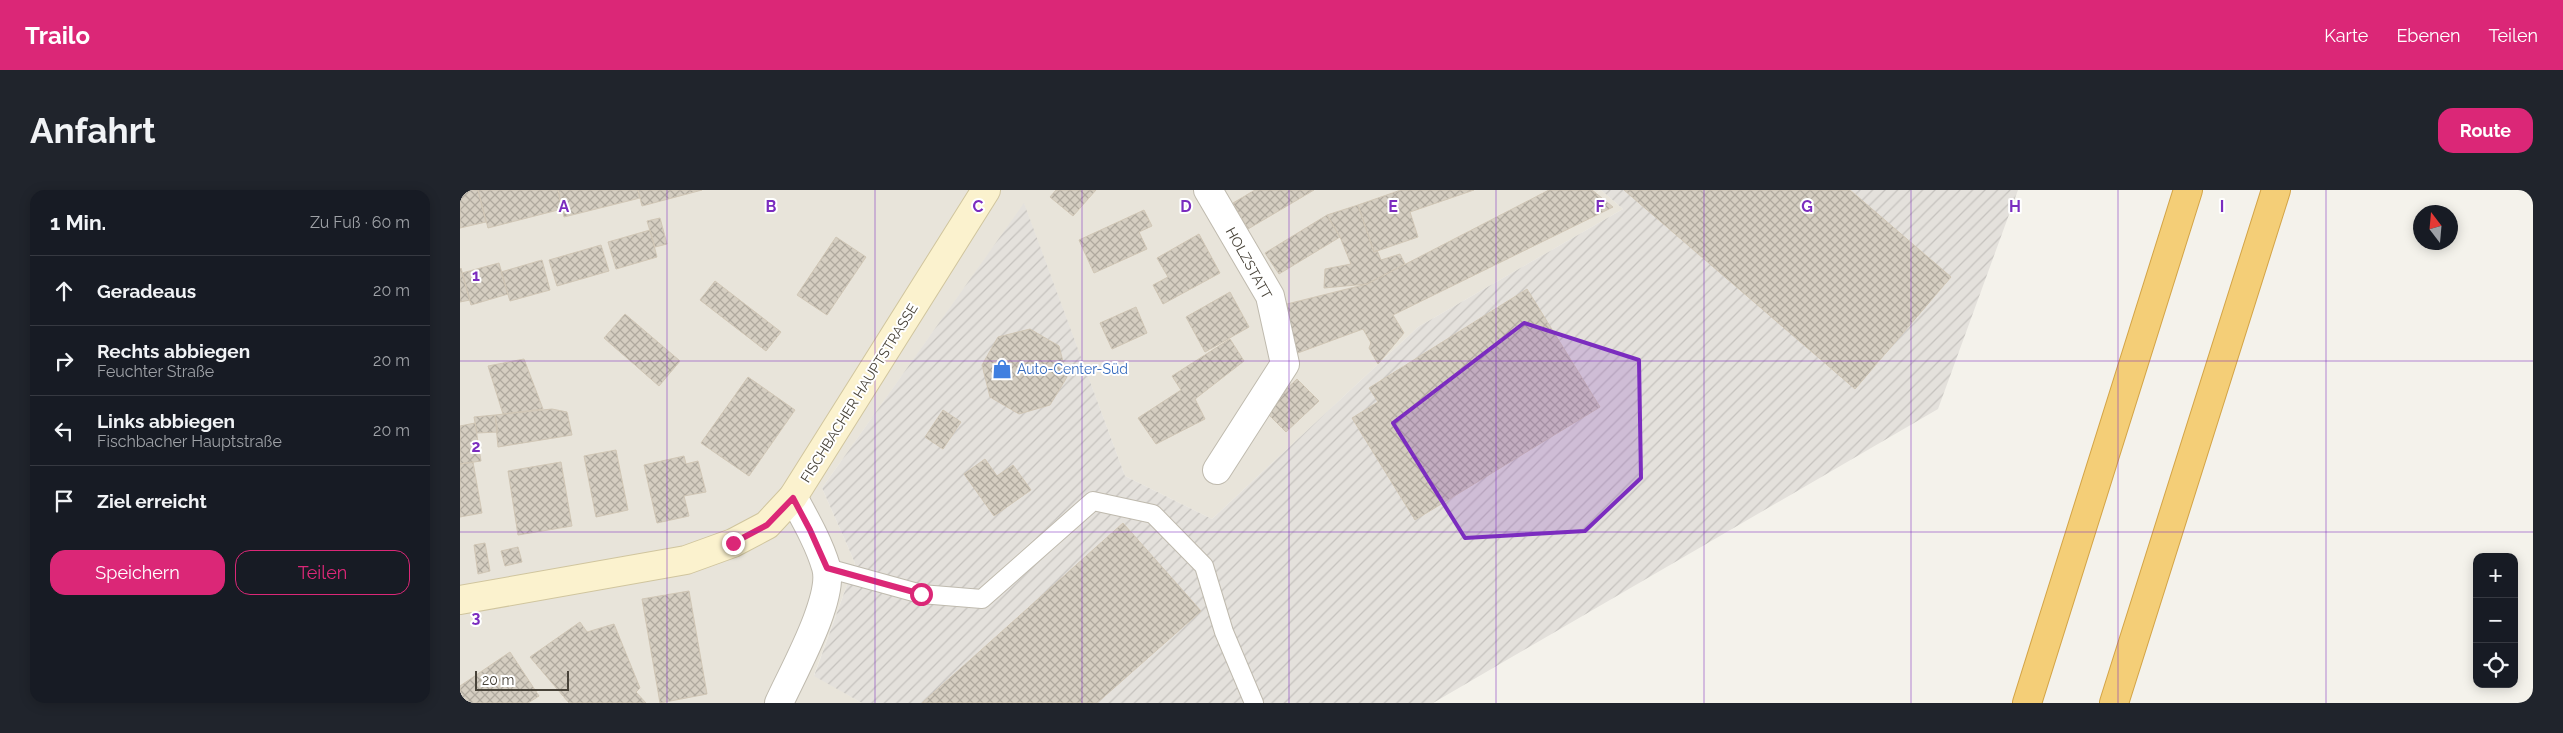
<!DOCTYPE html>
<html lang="de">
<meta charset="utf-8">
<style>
:root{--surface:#171b24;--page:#20242c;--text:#f1f3f6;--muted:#9ea1a6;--line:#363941;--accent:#db2777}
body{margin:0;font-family:Raleway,sans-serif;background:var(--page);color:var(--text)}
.controls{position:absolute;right:15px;bottom:15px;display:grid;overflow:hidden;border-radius:10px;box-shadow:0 2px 12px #0003}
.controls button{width:45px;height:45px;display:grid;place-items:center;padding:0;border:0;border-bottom:1px solid var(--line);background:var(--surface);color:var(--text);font:25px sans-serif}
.compass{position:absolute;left:1953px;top:15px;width:45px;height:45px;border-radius:50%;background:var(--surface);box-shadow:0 2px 12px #0003;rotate:344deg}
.scale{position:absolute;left:15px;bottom:12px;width:94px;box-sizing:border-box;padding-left:5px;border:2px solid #484339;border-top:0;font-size:14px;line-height:18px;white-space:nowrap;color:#484339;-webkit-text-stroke:4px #fff;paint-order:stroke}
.stop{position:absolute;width:15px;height:15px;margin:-11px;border:4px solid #db2777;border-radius:50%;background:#fff}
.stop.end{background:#db2777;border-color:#fff;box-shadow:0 1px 5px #0008}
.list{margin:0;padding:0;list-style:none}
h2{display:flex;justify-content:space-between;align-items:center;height:65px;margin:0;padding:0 20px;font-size:21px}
h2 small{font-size:16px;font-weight:400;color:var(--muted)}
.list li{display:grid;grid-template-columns:32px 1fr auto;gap:15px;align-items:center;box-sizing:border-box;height:70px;padding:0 20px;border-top:1px solid var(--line)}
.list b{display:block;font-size:19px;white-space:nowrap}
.list p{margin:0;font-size:16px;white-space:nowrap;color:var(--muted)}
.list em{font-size:16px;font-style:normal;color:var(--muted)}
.actions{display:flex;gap:10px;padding:15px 20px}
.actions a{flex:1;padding:11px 0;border:1px solid var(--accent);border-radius:15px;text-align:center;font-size:18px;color:var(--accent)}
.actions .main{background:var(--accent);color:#fff}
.icon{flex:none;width:28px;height:28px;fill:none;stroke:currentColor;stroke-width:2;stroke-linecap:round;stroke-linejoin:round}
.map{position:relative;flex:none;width:2073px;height:513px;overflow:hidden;border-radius:15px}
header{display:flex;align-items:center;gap:30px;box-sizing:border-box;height:70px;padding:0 25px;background:var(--accent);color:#fff}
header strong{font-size:24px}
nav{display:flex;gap:28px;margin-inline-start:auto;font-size:18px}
.intro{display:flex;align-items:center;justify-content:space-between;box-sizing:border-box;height:120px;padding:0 30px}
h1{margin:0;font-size:35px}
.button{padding:12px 22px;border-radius:15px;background:var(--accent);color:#fff;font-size:18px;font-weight:700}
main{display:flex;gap:30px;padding:0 30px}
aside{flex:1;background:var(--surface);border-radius:15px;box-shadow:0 2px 12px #0003}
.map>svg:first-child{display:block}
.residential{fill:#e8e4da}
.industrial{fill:url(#industrial-furrows)}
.building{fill:url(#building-cross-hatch);stroke:#d0c6b5}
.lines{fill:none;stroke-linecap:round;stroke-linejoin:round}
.lane-casing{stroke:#bfbaae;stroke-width:20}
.street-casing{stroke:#bfbaae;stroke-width:30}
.secondary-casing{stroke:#d0c59e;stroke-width:30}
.highway-casing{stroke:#d3a447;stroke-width:30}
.lane{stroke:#fff;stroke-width:18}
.street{stroke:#fff;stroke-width:28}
.secondary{stroke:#fbf2ce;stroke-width:28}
.highway{stroke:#f4ce77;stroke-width:28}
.route{stroke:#db2777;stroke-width:6}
.marked{fill:#7b2cbf;fill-opacity:0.2;stroke:#7b2cbf;stroke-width:4;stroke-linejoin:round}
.grid{fill:none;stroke:#7b2cbf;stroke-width:1;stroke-opacity:0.55}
.labels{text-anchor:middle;stroke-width:4;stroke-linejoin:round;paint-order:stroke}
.street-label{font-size:14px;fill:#484339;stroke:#fff}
.shop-label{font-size:14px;fill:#366cbe;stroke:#fff;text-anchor:start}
.grid-label{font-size:16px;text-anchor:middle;font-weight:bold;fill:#7b2cbf;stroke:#fff;stroke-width:4;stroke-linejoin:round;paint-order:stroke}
</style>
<header>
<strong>Trailo</strong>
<nav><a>Karte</a><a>Ebenen</a><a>Teilen</a></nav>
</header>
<div class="intro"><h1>Anfahrt</h1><a class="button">Route</a></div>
<main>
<aside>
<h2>1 Min.<small>Zu Fuß · 60 m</small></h2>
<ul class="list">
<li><svg class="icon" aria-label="ahead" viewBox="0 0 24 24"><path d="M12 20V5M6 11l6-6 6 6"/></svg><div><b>Geradeaus</b></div><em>20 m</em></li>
<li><svg class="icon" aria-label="right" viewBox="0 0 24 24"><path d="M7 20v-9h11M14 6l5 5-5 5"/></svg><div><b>Rechts abbiegen</b><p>Feuchter Straße</p></div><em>20 m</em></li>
<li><svg class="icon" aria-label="left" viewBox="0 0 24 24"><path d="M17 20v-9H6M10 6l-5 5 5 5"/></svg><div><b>Links abbiegen</b><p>Fischbacher Hauptstraße</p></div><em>20 m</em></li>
<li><svg class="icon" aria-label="arrive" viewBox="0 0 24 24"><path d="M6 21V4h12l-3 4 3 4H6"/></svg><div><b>Ziel erreicht</b></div></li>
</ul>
<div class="actions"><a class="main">Speichern</a><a>Teilen</a></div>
</aside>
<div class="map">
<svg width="2073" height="513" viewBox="0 0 2073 513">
<defs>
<pattern id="industrial-furrows" width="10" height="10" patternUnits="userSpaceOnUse" patternTransform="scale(1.25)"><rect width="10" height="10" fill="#e4e1dc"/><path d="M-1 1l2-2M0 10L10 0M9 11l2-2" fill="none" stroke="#c5c2be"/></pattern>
<pattern id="building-cross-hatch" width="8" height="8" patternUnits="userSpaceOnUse" patternTransform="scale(1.25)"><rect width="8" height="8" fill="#d5cec1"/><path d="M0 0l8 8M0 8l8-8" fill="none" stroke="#afa99e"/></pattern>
</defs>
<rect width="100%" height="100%" fill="#f4f2eb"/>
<path class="residential" d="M0,0H1141L1163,19L958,137L752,329L665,286L564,14L362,298L395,373L354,485L402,513H0Z"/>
<path class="industrial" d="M1141,0H1558L1478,219L973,513H402L354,486L395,373L362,298L564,13L665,286L752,329L958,137L1163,19Z"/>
<path class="building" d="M0,0H18L26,32L0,38Z
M18,0H98L102,19L28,38Z
M98,0H178L180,8L104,27Z
M178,0H242L182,16Z
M596,0H636L613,26L590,7Z
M795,0H854L788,39L773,13Z
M941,0H1014L950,22L958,47L914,62L898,15Z
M1089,0H1132L1153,17L933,125L944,143L918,174L909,158L911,153L903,139L835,164L827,114L907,94Z
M1164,0H1390L1491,87L1395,199Z
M898,15L914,62L917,60L921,70L940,64L945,74L907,94L864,98L865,79L891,74L880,47L867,25Z
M684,20L692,36L679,42L687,59L634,83L619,50Z
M867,25L880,47L819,84L805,63Z
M200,28L207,54L195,57L187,31Z
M190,40L197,67L156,79L148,52Z
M739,44L760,83L703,114L693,95L708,87L697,68Z
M376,47L406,67L367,125L337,105Z
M141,55L149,81L97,96L89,70Z
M82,70L90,100L50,111L41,82Z
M39,73L48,104L11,115L2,83Z
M1,78L10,110L0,112V79Z
M255,91L321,142L306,161L240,110Z
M1067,99L1140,217L955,330L892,228L918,212L909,198Z
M770,102L789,137L745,162L726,127Z
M676,117L687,143L652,159L640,133Z
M165,124L220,171L199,196L144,148Z
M570,139L599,156L607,187L590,215L559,224L530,207L522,175L538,147Z
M770,149L784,171L735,209L745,229L696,254L678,228L721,200L712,186Z
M64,169L83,219L43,224L28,176Z
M288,187L335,220L289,286L241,253Z
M837,189L859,211L826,242L804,220Z
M92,219L107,222L112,245L38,257L35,225Z
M483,220L501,232L483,259L465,247Z
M35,225L38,242L17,243L14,227Z
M15,233L21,271L0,274V236Z
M156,260L168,320L136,327L124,266Z
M224,266L226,274L238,271L246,302L224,306L229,326L197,333L184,275Z
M525,269L537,286L553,275L571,300L534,326L504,284Z
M13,272L22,323L0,327V274Z
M101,272L112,336L58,345L48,281Z
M663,333L741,421L637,513H462Z
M25,353L30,381L18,384L14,355Z
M58,357L62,372L45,376L41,361Z
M229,401L247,504L200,513L182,409Z
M120,432L127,442L154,434L180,498L176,502L186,513H109L70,467Z
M50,462L79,506L68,513H0V496Z"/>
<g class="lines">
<defs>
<path id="lane" d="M367,378L461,404L522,409L633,311L693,324L744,376L764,442L794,513"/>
<path id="street" d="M748,0L810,106L825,174L757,280
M319,513C333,482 375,408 366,377C359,353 345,329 333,307"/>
<path id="secondary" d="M0,410L226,370L273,353L307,335L333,307L526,0"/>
<path id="highway" d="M1567,513L1728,0
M1654,513L1816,0"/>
</defs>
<use href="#lane" class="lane-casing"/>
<use href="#street" class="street-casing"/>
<use href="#secondary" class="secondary-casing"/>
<use href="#highway" class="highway-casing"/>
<use href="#lane" class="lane"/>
<use href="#street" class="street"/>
<use href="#secondary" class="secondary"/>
<use href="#highway" class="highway"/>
</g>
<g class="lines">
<path class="route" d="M273,353L307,335L333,308L350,340L367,378L461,404"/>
</g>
<path class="marked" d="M1064,133L1179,170L1181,288L1125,341L1005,348L933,233Z"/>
<path class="grid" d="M207,0V513M415,0V513M622,0V513M829,0V513M1036,0V513M1244,0V513M1451,0V513M1658,0V513M1866,0V513M0,171H2073M0,342H2073"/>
<defs>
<symbol id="shop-bare" viewBox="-9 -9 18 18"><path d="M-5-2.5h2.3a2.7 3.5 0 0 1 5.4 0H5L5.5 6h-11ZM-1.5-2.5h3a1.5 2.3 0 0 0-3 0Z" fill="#3f7fe0" stroke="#fff" stroke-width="2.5" paint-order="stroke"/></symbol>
</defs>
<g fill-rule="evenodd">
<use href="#shop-bare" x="528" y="165" width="28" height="28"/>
</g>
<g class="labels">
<g class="street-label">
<text transform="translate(789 73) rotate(61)" y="5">HOLZSTATT</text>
<text transform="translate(399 203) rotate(-58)" y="5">FISCHBACHER HAUPTSTRASSE</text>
</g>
<g class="shop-label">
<text x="557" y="184">Auto-Center-Süd</text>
</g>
</g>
<g class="grid-label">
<text x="104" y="22">A</text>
<text x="311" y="22">B</text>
<text x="518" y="22">C</text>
<text x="726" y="22">D</text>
<text x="933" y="22">E</text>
<text x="1140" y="22">F</text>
<text x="1347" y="22">G</text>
<text x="1555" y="22">H</text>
<text x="1762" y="22">I</text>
<text x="16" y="91">1</text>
<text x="16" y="262">2</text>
<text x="16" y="433">3</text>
</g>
</svg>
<div class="controls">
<button>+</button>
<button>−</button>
<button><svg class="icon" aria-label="locate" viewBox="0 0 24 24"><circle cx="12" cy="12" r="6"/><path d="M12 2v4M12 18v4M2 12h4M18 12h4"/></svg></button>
</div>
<svg class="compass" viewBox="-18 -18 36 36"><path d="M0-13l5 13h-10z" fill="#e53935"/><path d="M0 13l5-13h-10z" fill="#9ea1a6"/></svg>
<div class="scale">20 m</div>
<div class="stop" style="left:461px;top:404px"></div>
<div class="stop end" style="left:273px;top:353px"></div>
</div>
</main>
